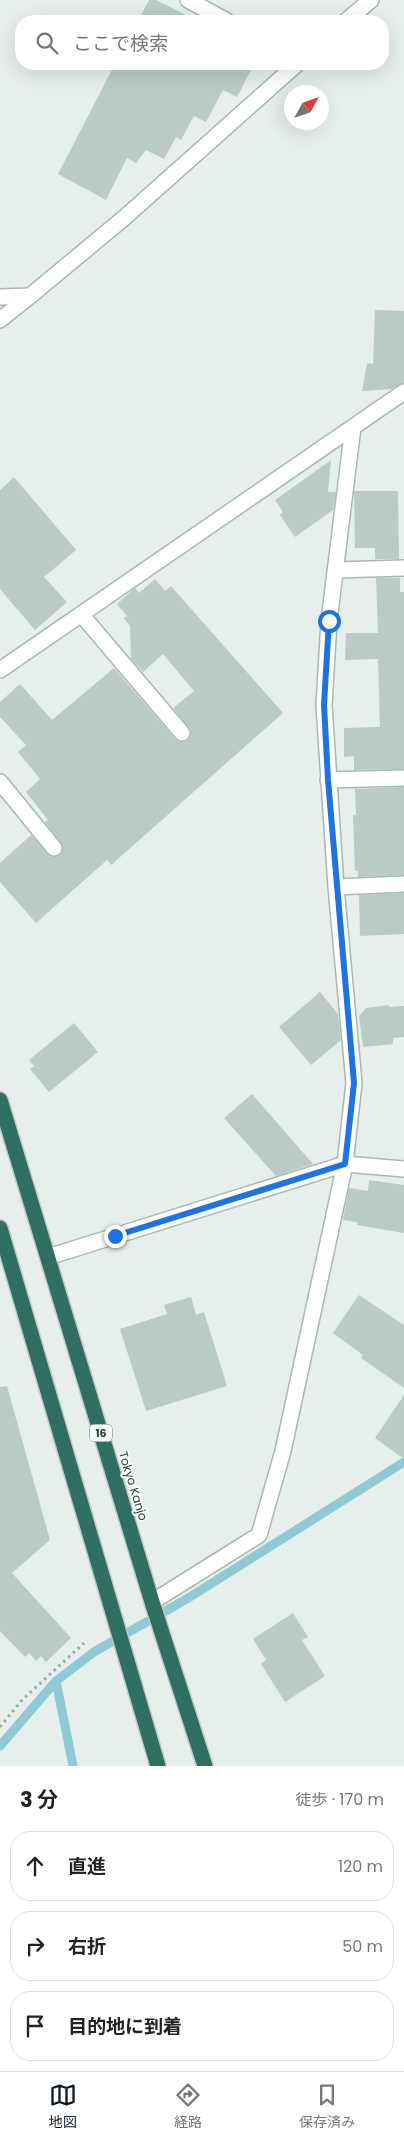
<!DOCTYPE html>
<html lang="ja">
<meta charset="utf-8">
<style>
:root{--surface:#fff;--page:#f2f2f2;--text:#222;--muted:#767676;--line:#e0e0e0;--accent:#111827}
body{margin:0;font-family:Poppins,"Noto Sans JP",sans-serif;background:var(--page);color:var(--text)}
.compass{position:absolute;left:284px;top:85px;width:45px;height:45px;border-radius:50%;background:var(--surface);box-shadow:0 5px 20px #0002;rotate:50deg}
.stop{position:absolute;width:15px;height:15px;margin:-11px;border:4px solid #1a73e8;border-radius:50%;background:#fff}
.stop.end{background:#1a73e8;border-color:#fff;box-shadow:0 1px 5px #0008}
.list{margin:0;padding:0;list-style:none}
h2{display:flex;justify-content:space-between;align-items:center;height:65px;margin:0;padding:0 20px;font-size:21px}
h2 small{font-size:16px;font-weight:400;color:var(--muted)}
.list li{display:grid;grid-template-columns:32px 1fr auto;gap:15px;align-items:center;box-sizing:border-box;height:70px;margin:0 10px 10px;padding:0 10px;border:1px solid var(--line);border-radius:20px}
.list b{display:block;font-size:19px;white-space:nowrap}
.list em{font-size:16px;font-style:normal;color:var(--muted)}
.icon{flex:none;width:28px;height:28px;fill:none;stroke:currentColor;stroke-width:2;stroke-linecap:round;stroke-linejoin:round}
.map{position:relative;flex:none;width:404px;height:1766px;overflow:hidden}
.search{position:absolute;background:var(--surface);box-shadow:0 5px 20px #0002;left:15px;right:15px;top:15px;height:55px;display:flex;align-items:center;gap:12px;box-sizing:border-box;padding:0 18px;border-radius:20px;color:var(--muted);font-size:19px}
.sheet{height:305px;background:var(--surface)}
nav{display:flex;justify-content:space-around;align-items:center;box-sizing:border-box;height:70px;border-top:1px solid var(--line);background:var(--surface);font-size:14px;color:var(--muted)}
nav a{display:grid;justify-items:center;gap:2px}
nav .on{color:var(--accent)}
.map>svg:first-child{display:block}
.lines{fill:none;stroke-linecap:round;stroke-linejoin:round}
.stream{stroke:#8ec9d4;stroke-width:9}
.building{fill:#bbcac4}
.minor-casing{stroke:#a8b8b2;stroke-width:18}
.highway-casing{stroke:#c2cac8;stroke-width:18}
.path{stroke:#86b3a5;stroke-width:3;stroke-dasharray:2.5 4;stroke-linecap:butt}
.minor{stroke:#fff;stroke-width:15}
.highway{stroke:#2f6f62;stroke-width:15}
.route{stroke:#1a73e8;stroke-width:6}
.labels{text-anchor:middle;stroke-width:4;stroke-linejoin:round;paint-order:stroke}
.shield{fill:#f7fbf9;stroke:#637a73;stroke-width:1}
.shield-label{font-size:11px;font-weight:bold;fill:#24423a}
.street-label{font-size:12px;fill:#24423a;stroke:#f7fbf9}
</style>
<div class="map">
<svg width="404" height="1766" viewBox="0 0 404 1766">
<rect width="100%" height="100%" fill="#e6efeb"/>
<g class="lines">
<path class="stream" d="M56,1681L73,1766
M0,1746L56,1681L94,1652L190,1597L404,1462"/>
</g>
<path class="building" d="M149,0H156L198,21H138Z
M115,64H254L237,97L223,90L206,122L194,116L181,140L176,137L164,159L146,150L136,163L127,158L106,200L58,174Z
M375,310L404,311V383L391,389L362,391L367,363L373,364Z
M331,460L328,492H336L333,510L295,537L280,515L283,512L275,500Z
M14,477L76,550L44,577L67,602L35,630L0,589V490Z
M354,491H398L399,559H375V548H355Z
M376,578H400V592H404V769L354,770V756L344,757V728L380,727L378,659L345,660L346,633H378Z
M155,579L165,591L171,586L283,713L111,865L107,860L36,923L0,882V863L31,835L51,857L60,855L63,846L45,822L48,820L26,792L40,779L18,752L26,745L0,717V702L20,684L52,720L114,668L175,739L179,742L188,740L191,731L173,708L194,691L163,654L143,672L131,659L130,626L124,618L127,616L117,604L135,588L139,593Z
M404,787V875L358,877V871H355L353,815H356L355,789Z
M404,893V934L360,936L359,895Z
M320,992L338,1014L341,1040L311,1065L279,1027Z
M389,1005V1007L404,1006V1037L393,1038V1044L363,1047L359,1016L366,1008Z
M74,1023L98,1052L49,1092L30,1069L34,1066L29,1060Z
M252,1094L313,1164L276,1176L224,1118Z
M369,1180L404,1185V1233L357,1225V1222L343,1220L349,1188L368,1191Z
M359,1295L404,1325V1388L361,1358L363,1355L333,1333Z
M191,1297L196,1315L204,1312L227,1386L146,1411L120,1329L167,1314L164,1305Z
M7,1386L50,1540L12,1573L71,1638L46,1662L41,1656L36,1661L29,1653L25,1657L0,1631V1387Z
M404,1395V1459L375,1438Z
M293,1613L308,1637L302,1640L325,1676L285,1702L261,1664L266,1660L253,1639Z"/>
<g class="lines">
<defs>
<path id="minor" d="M188,0L227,21
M346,21L371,0
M0,297L30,296L124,218L297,64
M0,320L30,296
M335,570L404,568
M81,614L182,733
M0,670L404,392
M328,780L404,778
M0,782L54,848
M336,887L404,884
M48,1257L345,1164L404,1169
M152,1602L259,1535L283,1451L345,1164L354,1083L336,887L324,705L329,621L353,427"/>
<path id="highway" d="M0,1100L152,1602L205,1766
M0,1228L158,1766"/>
</defs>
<use href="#minor" class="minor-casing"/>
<use href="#highway" class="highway-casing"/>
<path class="path" d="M0,1727L22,1700L84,1643"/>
<use href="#minor" class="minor"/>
<use href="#highway" class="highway"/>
</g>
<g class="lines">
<path class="route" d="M115,1236L345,1164L354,1083L328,780L324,705L329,621"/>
</g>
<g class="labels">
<rect class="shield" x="90" y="1424.5" width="22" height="17" rx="4"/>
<g class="shield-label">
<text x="101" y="1437">16</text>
</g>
<g class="street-label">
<text transform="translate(133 1486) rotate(73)" y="4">Tokyo Kanjo</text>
</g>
</g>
</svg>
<svg class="compass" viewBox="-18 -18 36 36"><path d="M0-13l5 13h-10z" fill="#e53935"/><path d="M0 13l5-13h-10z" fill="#767676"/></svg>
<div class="stop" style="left:329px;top:621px"></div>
<div class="stop end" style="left:115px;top:1236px"></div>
<div class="search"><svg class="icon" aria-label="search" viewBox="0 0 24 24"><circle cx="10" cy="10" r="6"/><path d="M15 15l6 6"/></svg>ここで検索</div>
</div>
<section class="sheet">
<h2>3 分<small>徒歩 · 170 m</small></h2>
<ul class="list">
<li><svg class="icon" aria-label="ahead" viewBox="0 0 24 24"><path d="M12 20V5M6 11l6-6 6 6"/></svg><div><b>直進</b></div><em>120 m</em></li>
<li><svg class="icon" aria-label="right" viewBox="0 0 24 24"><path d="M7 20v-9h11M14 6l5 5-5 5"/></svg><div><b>右折</b></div><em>50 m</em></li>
<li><svg class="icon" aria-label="arrive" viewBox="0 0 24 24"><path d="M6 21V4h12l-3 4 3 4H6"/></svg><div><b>目的地に到着</b></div></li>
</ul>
</section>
<nav>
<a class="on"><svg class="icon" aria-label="map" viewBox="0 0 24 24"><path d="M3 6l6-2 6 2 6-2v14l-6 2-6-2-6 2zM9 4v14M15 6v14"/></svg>地図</a>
<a><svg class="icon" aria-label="directions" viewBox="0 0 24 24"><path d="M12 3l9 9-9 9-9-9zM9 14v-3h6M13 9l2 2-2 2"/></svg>経路</a>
<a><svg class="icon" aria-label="saved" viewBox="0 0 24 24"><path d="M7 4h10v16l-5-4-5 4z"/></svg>保存済み</a>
</nav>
